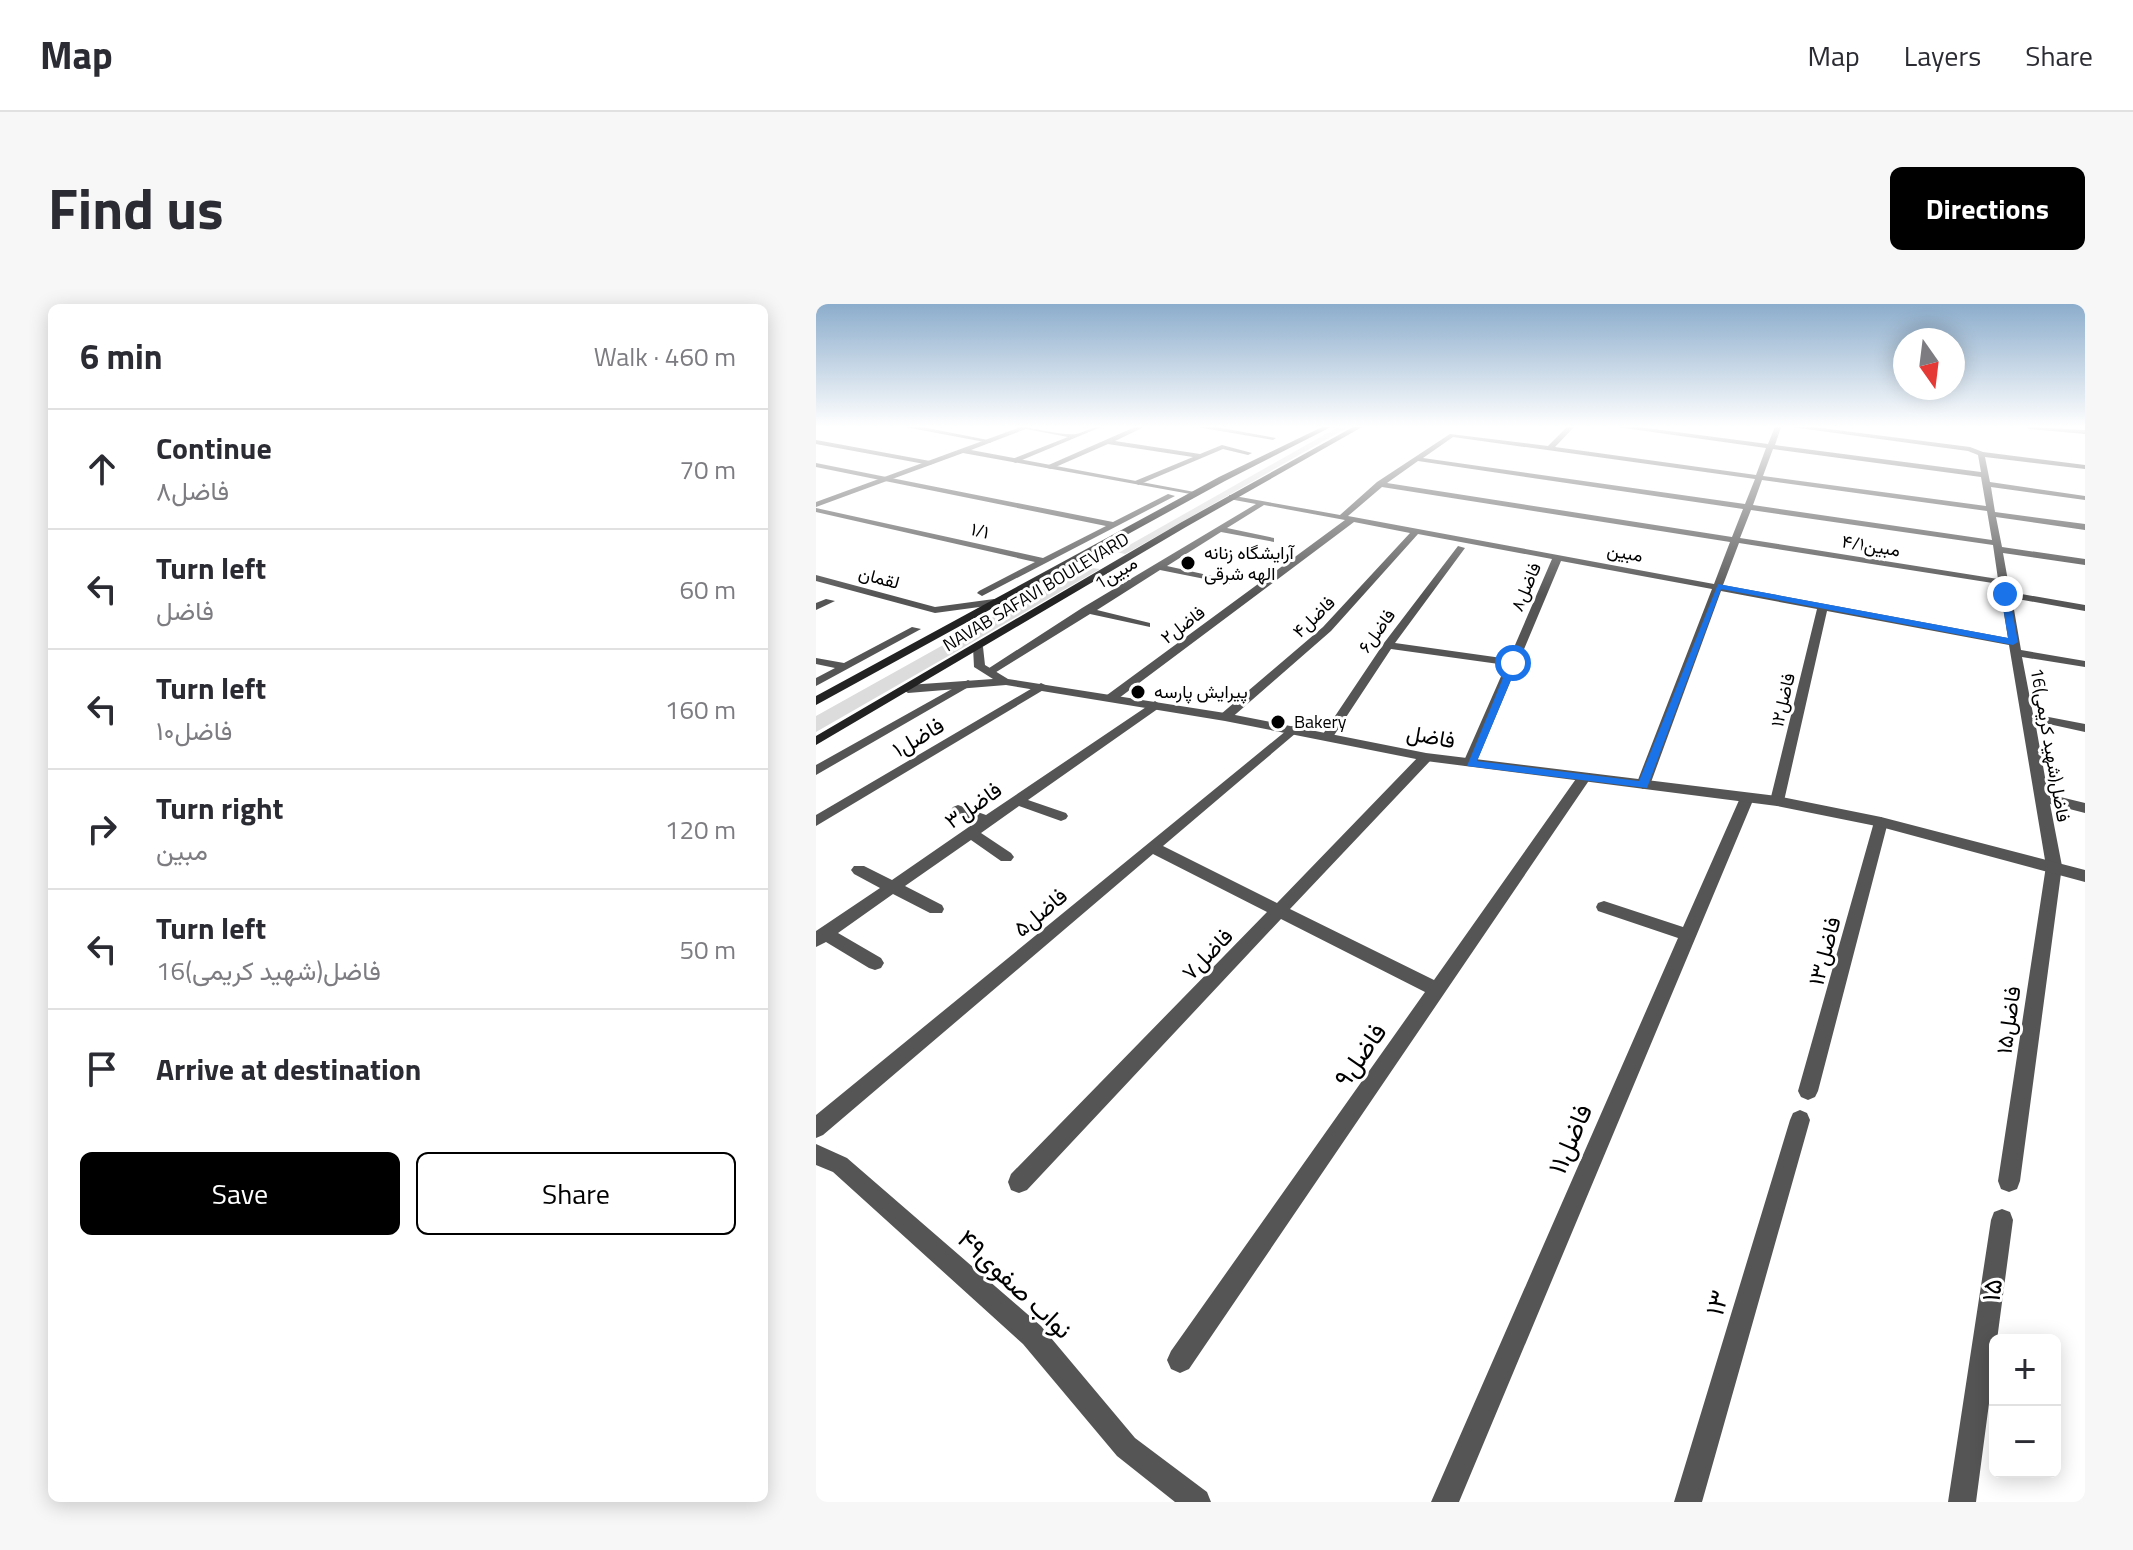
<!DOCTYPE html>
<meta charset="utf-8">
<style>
:root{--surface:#fff;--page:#f7f7f7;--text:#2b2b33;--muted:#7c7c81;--line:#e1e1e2;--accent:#000}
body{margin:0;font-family:"Titillium Web",Vazirmatn,sans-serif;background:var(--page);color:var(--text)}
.controls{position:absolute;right:24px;bottom:24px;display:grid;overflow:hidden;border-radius:12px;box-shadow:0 4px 20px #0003}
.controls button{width:72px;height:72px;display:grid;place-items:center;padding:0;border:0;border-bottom:2px solid var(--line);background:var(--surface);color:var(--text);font:40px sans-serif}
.compass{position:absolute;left:1077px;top:24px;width:72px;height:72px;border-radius:50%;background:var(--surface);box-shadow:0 4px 20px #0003;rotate:166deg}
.stop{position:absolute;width:24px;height:24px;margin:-18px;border:6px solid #1a73e8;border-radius:50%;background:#fff}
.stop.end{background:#1a73e8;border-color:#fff;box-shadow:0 2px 8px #0008}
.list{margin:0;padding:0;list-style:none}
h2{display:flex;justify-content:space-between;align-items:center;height:104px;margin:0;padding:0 32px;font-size:34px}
h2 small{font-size:26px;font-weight:400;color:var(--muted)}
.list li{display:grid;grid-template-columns:52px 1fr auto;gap:24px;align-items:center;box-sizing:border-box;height:120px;padding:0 32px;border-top:2px solid var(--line)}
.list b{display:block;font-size:30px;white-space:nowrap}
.list p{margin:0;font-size:26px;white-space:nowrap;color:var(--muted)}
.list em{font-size:26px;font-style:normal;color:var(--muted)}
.actions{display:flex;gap:16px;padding:24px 32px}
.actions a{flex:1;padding:18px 0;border:2px solid var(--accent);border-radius:12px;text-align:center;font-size:28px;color:var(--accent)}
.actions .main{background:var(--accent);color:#fff}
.icon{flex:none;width:44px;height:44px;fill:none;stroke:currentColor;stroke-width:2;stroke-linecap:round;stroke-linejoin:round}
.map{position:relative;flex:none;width:1269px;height:1198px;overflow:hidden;border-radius:12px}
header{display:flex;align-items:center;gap:48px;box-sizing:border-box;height:112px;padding:0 40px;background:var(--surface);border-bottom:2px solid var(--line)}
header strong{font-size:38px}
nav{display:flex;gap:44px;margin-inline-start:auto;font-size:28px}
.intro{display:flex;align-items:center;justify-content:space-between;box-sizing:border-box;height:192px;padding:0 48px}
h1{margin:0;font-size:56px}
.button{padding:20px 36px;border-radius:12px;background:var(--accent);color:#fff;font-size:28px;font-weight:700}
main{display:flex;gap:48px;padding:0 48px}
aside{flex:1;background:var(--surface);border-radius:12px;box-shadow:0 4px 20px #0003}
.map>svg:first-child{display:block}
.green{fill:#dcdcdc}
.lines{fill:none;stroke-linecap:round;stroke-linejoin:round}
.minor{fill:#555;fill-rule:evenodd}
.tertiary{fill:#555;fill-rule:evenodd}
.secondary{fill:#222;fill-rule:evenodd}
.route{fill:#1a73e8}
.poi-dot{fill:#000;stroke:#fff;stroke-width:3}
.labels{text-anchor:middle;stroke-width:6;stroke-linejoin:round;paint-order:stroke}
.far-street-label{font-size:18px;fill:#000;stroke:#fff}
.far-poi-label{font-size:18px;fill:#000;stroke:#fff;text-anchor:start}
.street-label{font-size:22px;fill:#000;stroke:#fff}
.near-street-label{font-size:26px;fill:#000;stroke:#fff}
</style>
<header>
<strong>Map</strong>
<nav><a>Map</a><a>Layers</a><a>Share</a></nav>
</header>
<div class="intro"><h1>Find us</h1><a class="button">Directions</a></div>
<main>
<aside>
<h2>6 min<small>Walk · 460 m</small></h2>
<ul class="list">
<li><svg class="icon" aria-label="ahead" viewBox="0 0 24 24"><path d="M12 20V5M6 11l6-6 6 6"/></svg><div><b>Continue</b><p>۸فاضل</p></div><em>70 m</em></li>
<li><svg class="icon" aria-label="left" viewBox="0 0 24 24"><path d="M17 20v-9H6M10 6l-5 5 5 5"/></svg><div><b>Turn left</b><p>فاضل</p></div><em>60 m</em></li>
<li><svg class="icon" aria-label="left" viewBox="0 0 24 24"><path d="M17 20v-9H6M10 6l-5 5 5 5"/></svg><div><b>Turn left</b><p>۱۰فاضل</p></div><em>160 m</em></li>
<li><svg class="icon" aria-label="right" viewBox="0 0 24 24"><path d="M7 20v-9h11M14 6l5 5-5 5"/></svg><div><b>Turn right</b><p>مبین</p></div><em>120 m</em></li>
<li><svg class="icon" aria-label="left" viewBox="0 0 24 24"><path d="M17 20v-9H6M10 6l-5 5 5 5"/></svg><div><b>Turn left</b><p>16فاضل(شهید کریمی)</p></div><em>50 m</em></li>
<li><svg class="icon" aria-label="arrive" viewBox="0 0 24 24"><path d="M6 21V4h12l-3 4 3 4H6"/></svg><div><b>Arrive at destination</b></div></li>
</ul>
<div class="actions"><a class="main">Save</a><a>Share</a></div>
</aside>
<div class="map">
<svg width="1269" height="1198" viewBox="0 0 1269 1198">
<rect width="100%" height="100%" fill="#fff"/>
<path class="green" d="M522,123H532L320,244L309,250L301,248Z
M267,263L284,265L0,428V412Z"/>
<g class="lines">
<path class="minor" d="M89,123H106L177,137L174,139Z
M200,123C217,123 246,132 260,130C269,128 275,123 285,123L199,159L196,155L252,133Z
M319,123H328L299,137L384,150L406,141L436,149L432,151L407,145L322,181L319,177L377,153L292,140L235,165L228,163Z
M381,123H400L460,134L457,136Z
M751,123H758L739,143L940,171L950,144L801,123H822L952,140L959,123H965L959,141L1165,168L1162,151L1152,147L975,123H997L1154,143L1167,148L1269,161V165L1169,153L1174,178L1269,192V196L1175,183L1179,208L1269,220V226L1180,213L1186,243L1269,255V261L1187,249L1194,288L1269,301V307L1196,294L1205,346L1269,357V363L1206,353L1217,410L1269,420V428L1219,417L1232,490L1269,499V509L1234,500L1246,562L1204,877L1201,885L1193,888L1185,885L1182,877L1230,562L1193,341L1011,307L968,497L961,502L954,497L1001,305L905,287L834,481L827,485L820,481L896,285L745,257L659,462H649L647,459L690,361L575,345L515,436H507L505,433L568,339L642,242L649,244L579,339L693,355L736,255L602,230L515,327L413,416H405V410L507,323L594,229L538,218L299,397H291V391L529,216L448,201L411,224L458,234V238L405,228L351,262L414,276V280L344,266L281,306L334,319V323L274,310L177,370L167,368L266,304L440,200L413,195V191L524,211L561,178L634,130L732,142ZM637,133L939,175L929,200L607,154ZM957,145L1165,173L1170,202L947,172ZM602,157L927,205L916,233L571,179ZM946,176L1171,207L1176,236L937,201ZM566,183L914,238L898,280L532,212ZM935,206L1177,241L1182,275L924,234ZM923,239L1183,280L1192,334L907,281Z
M1210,123L1269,126V130L1213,125Z
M0,136L114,157L118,159L114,161L0,140Z
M0,159L297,218L352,190L359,192L166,292L161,289L163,287L219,258L0,208V204L227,254L290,222L0,163Z
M10,295L19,297L0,306V299Z
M96,323L105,325L0,382V374L19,364L0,360V354L28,359Z
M152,376L158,379L156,381L0,471V461Z
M225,379L229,381V385L0,522V511Z
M339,397L345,401L343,404L212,496L250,509L252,512L250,515L245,517L203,502L165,529L195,549L198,553L195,557H185L155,536L89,582L126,601L128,605L126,609H114L77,590L22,629L65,654L68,659L65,664L59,666L53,664L10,638L0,643V627L64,584L38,570L35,566L38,562H48L76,576L160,518L137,509L135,506L137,503L142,501L170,511Z
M476,422L480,423V429L347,542L461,599L605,450H615V456L474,605L618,676L762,472H772L774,475L373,1065L364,1069L355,1065L351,1056L355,1047L609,688L465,615L211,886L203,889L195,886L192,878L195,870L451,608L337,550L7,831L0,834V811Z
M931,489L938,494L643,1198H615L862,634L782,607L780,603L782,599L788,597L867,623L924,494Z
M1065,513L1072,518L1002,787L999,793L992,796L985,793L982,787L1058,518Z
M984,806L991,809L994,816L886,1198H858L974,816L977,809Z
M1186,905L1194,908L1197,916L1181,1036H1179V1054L1160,1198H1132L1175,916L1178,908Z"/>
<path class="tertiary" d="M205,123H215L155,146L384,189L380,191L147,149L0,203V198Z
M0,271L119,303L178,295L183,298L178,301L119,309L0,277Z
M162,340L167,343L169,361L192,375L409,409L610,449L961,492L1065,513L1269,566V578L1065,523L961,502L610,457L409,417L190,381L92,389L86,385L92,381L177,375L158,363L157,343Z
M0,840L31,854L225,1022L319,1134L391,1188L395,1198H359L301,1152L207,1040L17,868L0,861Z"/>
<path class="secondary" d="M506,123H515L409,177L0,401V392L403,173Z
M537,123H546L370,223L0,441V432L364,219Z"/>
</g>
<linearGradient id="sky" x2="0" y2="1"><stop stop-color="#8cadcc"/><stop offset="0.42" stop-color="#fff"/><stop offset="1" stop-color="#fff" stop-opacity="0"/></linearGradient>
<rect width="1269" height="291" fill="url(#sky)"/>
<path class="route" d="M902,280L1192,334L1185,290L1189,288L1193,290L1202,338L1197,341L905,285L831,484L651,462L693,359L697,356L702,359L661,457L823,477Z"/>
<g class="poi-dot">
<circle cx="372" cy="259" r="8"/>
<circle cx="322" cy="388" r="8"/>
<circle cx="462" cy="418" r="8"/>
</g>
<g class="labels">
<g class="far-street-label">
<text transform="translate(164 227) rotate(13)" y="6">۱/۱</text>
<text transform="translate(1055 242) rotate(9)" y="6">۴/۱مبین</text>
<text transform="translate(809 249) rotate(10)" y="6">مبین</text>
<text transform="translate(300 269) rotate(-31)" y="6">1مبین</text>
<text transform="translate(63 274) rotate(15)" y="6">لقمان</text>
<text transform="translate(710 283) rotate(-67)" y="6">۸فاضل</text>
<text transform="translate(220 288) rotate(-31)" y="6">NAVAB SAFAVI BOULEVARD</text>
<text transform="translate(498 313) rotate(-44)" y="6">۴فاضل</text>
<text transform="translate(367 321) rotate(-37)" y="6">۲فاضل</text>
<text transform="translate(561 327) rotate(-54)" y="6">۶فاضل</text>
<text transform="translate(967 396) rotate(-77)" y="6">۱۲فاضل</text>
<text transform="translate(1234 441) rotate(80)" y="6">16فاضل(شهید کریمی)</text>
</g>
<g class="far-poi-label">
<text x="388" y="255">آرایشگاه زنانه<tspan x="388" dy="21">الهه شرقی</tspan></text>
<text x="338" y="394">پیرایش پارسه</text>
<text x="478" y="424">Bakery</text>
</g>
<g class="street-label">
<text transform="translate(615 432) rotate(10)" y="8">فاضل</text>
<text transform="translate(102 433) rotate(-31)" y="8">۱فاضل</text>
<text transform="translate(157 501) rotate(-35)" y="8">۳فاضل</text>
<text transform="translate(224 608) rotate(-40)" y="8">۵فاضل</text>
<text transform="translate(1008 647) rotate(-75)" y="8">۱۳فاضل</text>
<text transform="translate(391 650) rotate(-46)" y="8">۷فاضل</text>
<text transform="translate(1192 716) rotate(-82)" y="8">۱۵فاضل</text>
</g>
<g class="near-street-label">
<text transform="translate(544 751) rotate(-55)" y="9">۹فاضل</text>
<text transform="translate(754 835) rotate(-67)" y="9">۱۱فاضل</text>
<text transform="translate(199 980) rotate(43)" y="9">۴۹نواب صفوی</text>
<text transform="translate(1176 986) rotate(-82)" y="9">۱۵</text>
<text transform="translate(901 999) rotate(-74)" y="9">۱۳</text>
</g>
</g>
</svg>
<div class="controls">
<button>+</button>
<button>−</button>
</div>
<svg class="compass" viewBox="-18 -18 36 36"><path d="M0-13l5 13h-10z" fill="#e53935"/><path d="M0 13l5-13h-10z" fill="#7c7c81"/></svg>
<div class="stop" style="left:697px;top:359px"></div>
<div class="stop end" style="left:1189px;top:290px"></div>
</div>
</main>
